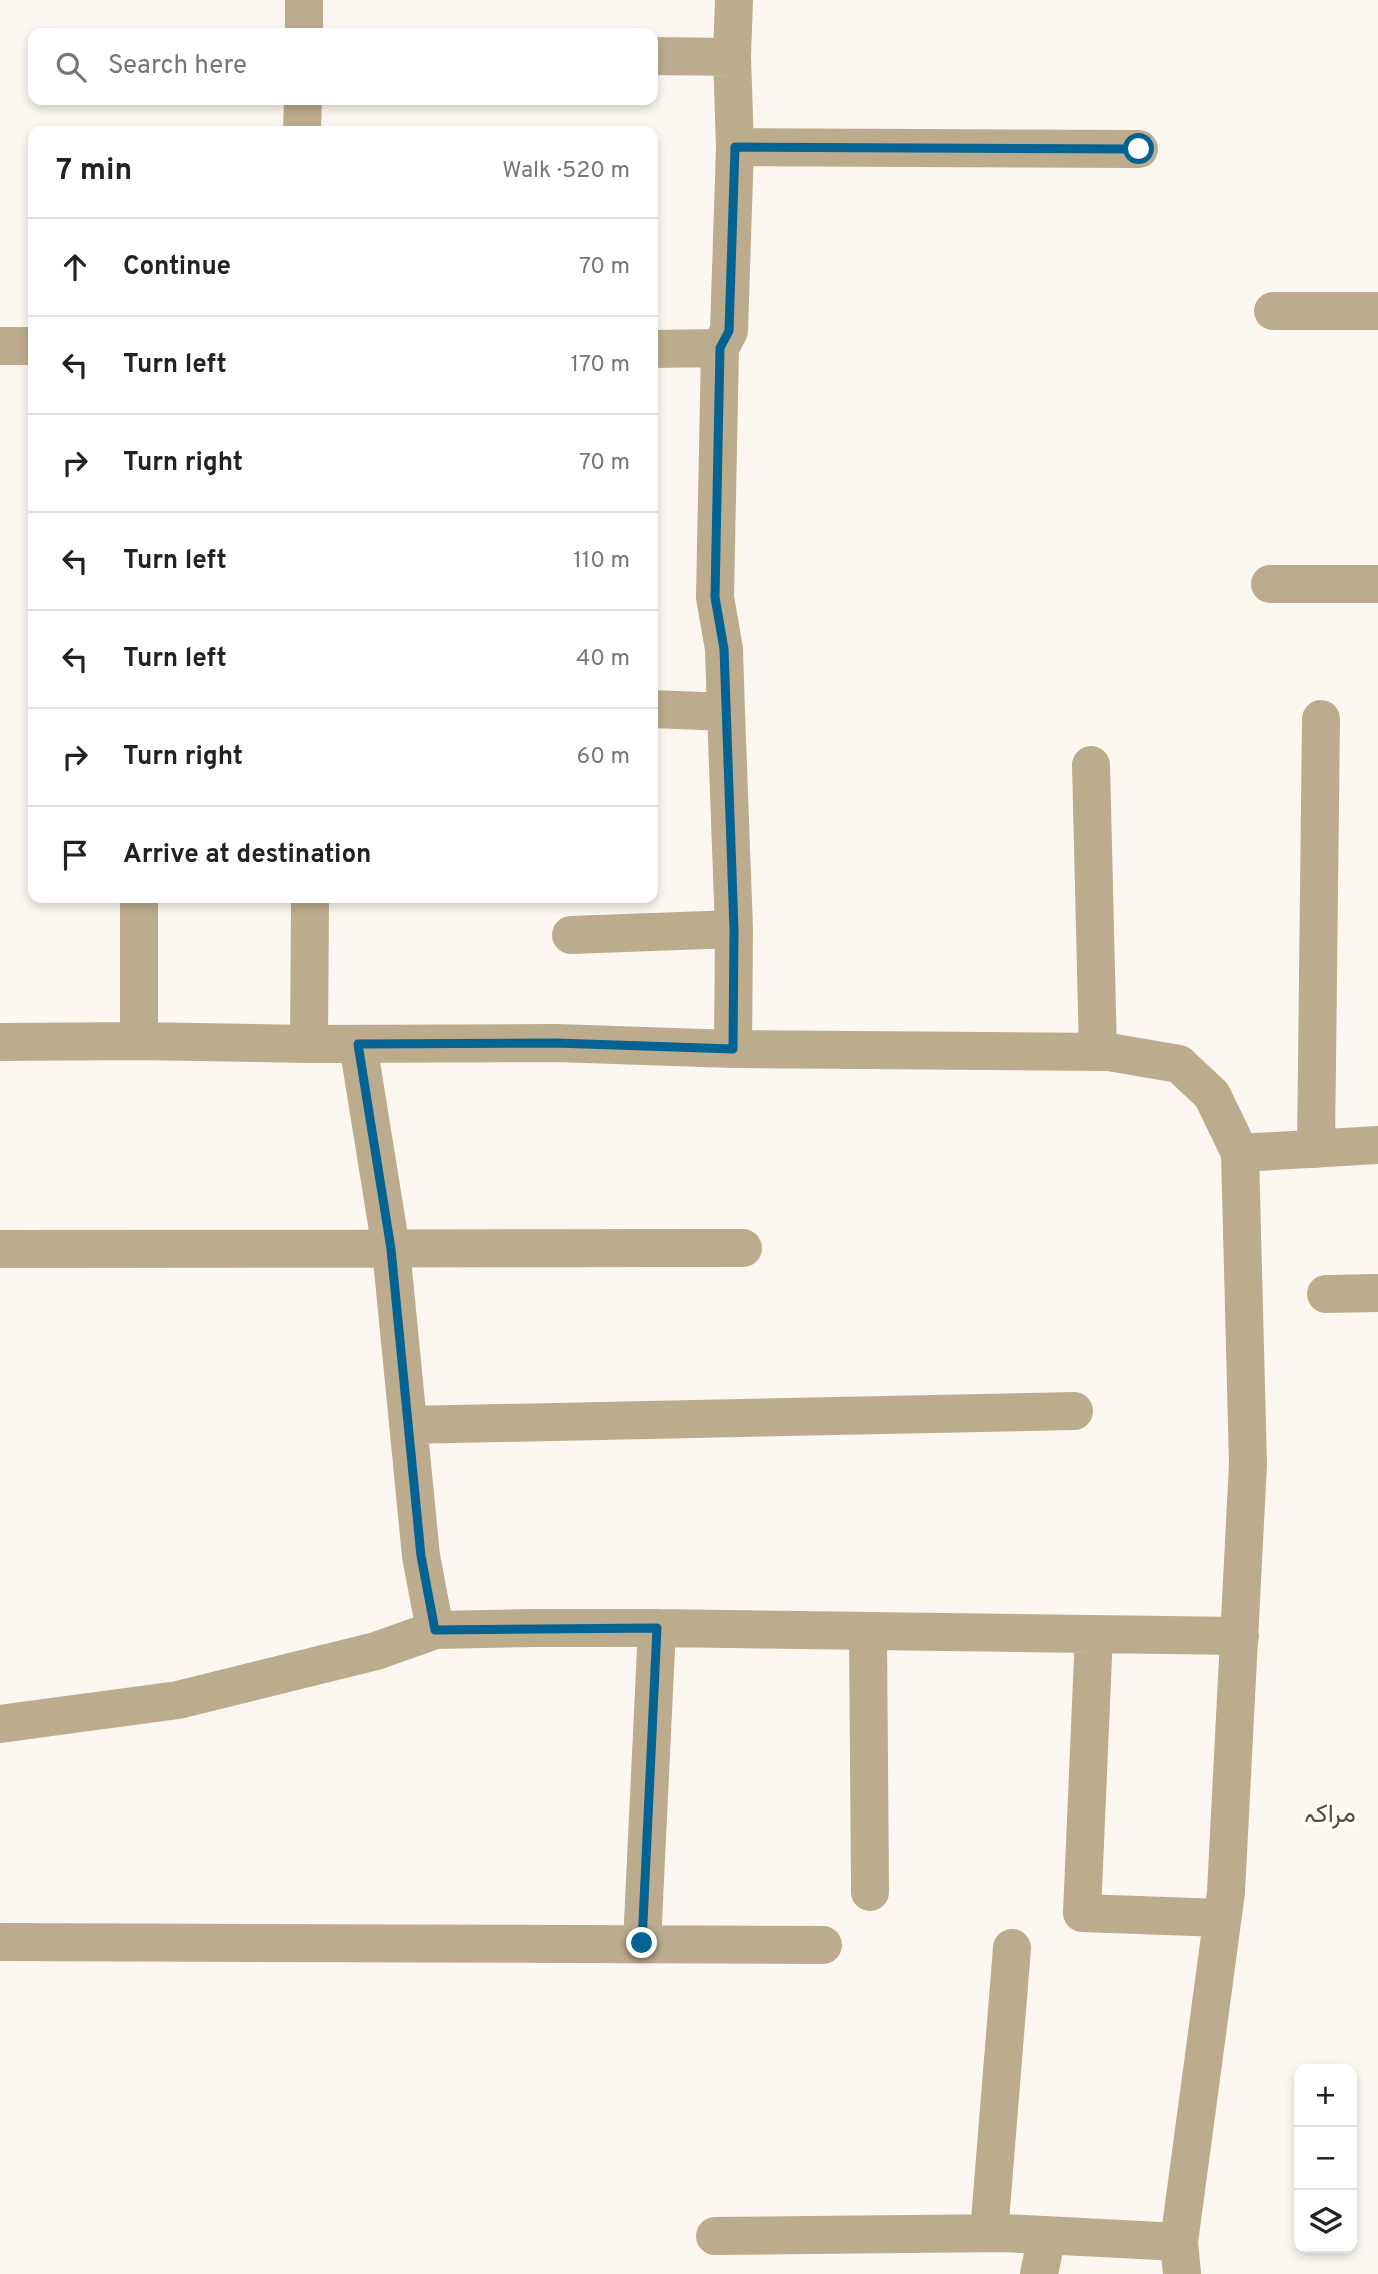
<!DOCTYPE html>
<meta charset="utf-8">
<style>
:root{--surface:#fff;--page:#f6f6f6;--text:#222;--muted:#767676;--line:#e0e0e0}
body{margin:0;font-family:Overpass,Vazirmatn,sans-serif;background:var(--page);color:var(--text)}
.controls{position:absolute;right:21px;bottom:21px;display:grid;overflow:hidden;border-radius:14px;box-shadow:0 4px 10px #0003}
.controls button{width:63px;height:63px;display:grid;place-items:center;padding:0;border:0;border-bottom:2px solid var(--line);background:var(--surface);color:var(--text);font:35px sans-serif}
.stop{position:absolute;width:21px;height:21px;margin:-16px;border:5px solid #046392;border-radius:50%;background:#fff}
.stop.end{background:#046392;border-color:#fff;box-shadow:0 2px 7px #0008}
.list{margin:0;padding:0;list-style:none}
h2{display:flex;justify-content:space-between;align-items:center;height:91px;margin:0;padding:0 28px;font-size:30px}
h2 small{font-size:23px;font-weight:400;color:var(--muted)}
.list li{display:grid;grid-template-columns:46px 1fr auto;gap:21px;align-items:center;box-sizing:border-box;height:98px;padding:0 28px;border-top:2px solid var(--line)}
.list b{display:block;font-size:26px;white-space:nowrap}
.list em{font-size:23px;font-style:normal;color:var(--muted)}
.icon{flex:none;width:38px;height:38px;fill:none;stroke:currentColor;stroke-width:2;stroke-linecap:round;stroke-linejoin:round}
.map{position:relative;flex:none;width:1378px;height:2274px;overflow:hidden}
.search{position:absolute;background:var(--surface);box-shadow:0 4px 10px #0003;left:28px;top:28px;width:630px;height:77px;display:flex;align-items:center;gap:18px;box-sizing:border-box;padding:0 24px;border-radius:14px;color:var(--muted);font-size:26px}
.panel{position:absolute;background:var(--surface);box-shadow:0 4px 10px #0003;left:28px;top:126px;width:630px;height:777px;border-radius:14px}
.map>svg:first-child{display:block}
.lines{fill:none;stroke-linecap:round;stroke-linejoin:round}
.minor{stroke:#bcab8d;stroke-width:38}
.route{stroke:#046392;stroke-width:9}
.labels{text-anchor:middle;stroke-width:6;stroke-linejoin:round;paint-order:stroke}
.quarter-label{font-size:26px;fill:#5d4d2f;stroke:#fff}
</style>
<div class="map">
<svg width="1378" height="2274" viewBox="0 0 1378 2274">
<rect width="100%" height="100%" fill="#fcf8f1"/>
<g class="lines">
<path class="minor" d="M304,0V33
M653,56L732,57L735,147L729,331L720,348
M732,57L734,0
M302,131L303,100
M735,147L1139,149
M1273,311H1378
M0,346H33
M653,349L720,348L715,597L724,649L726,712
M1270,584H1378
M653,709L726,712L734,929L733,1049
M1091,765L1098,1052
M571,935L734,929
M139,1041V898
M0,1042L139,1041L309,1044L556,1043L733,1049L1109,1052L1179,1064L1212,1095L1240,1153L1248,1464L1226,1892L1179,2242L1182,2274
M309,1044L310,898
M358,1044L391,1249L421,1556L435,1630
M1316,1149L1321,719
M1240,1153L1378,1145
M0,1249L743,1248
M1326,1294L1378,1293
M408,1425L1074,1411
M868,1631L870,1892
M1094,1634L1082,1913L1222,1918
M0,1724L178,1700L376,1651L435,1630L535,1628H657L1240,1636
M0,1942L823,1945
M642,1943L657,1628
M989,2233L1012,1948
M715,2236L1004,2233L1179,2242
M1039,2274L1047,2235"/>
</g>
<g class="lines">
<path class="route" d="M642,1943L657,1628L435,1630L421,1556L391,1249L358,1044L556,1043L733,1049L734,929L724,649L715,597L720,348L729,331L735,147L1139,149"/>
</g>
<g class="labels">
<g class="quarter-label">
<text x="1330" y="1822">مراکہ</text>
</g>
</g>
</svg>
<div class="controls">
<button>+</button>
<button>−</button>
<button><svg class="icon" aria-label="layers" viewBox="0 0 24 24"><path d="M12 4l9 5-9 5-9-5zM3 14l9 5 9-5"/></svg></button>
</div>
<div class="stop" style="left:1139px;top:149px"></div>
<div class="stop end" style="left:642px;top:1943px"></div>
<div class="search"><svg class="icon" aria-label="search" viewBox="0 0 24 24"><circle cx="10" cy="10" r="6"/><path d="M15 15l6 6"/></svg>Search here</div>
<section class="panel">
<h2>7 min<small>Walk · 520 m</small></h2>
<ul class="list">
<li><svg class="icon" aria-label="ahead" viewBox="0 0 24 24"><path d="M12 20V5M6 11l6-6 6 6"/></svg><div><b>Continue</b></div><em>70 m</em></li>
<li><svg class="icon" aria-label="left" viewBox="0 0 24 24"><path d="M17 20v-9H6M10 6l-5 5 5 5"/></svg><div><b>Turn left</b></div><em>170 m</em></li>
<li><svg class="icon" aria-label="right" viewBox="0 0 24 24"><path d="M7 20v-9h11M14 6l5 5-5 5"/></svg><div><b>Turn right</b></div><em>70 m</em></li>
<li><svg class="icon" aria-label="left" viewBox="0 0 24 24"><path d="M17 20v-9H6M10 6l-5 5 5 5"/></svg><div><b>Turn left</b></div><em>110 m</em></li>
<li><svg class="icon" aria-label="left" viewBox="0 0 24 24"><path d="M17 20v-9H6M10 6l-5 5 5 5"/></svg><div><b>Turn left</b></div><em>40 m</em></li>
<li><svg class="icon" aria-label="right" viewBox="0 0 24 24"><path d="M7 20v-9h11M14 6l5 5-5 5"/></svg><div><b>Turn right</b></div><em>60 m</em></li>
<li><svg class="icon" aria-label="arrive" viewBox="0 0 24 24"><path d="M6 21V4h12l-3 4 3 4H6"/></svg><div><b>Arrive at destination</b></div></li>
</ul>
</section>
</div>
